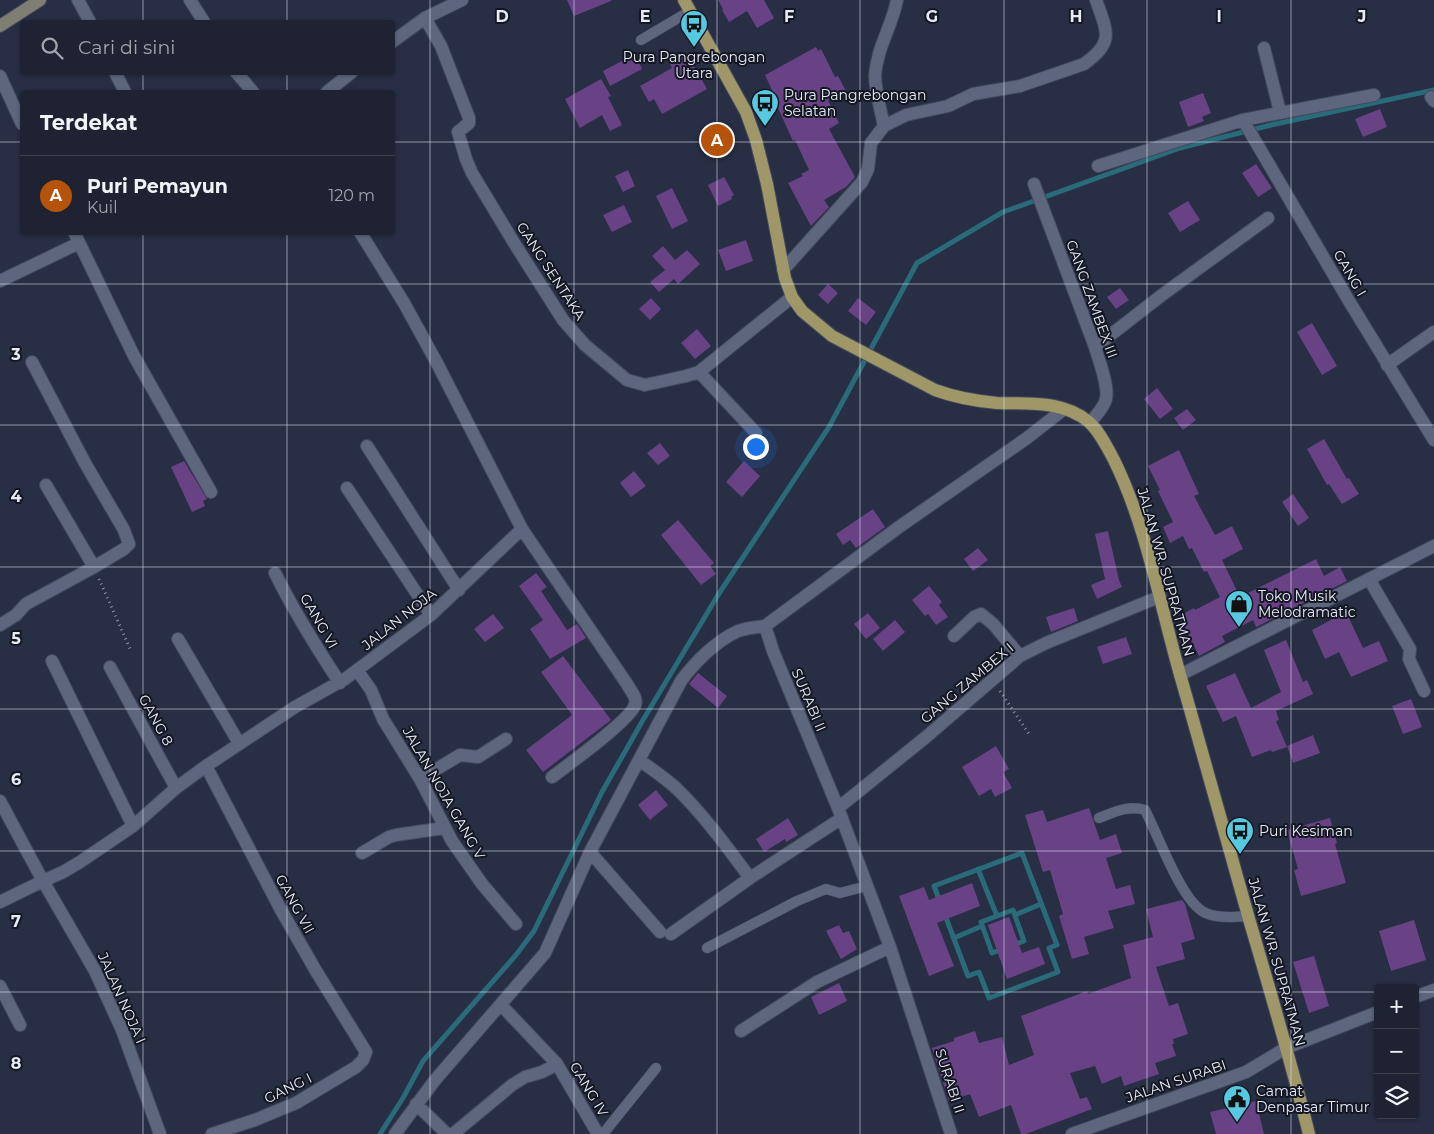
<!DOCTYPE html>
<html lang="id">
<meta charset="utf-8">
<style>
:root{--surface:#1e2233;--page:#2b2f3f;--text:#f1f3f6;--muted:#a1a4ac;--line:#3c3f4e;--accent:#b45309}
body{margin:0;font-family:Montserrat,sans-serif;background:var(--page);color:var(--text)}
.controls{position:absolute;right:15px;bottom:15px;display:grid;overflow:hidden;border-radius:5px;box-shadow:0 1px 4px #0004}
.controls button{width:45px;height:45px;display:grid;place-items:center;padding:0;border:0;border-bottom:1px solid var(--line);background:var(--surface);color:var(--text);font:25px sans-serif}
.you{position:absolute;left:755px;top:446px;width:18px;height:18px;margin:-12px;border:4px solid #fff;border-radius:50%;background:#1a73e8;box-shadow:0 0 0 8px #1a73e833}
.badge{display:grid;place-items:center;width:32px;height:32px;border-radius:50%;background:var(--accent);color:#fff;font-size:16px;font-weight:700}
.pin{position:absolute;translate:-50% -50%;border:2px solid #fff;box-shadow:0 1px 5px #0006}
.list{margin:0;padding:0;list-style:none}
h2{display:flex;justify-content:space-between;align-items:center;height:65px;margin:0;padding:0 20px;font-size:21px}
h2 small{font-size:16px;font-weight:400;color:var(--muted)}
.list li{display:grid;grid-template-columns:32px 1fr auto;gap:15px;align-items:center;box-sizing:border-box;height:80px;padding:0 20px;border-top:1px solid var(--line)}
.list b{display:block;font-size:19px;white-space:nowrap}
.list p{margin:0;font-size:16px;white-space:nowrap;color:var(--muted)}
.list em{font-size:16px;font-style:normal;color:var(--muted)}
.icon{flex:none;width:28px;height:28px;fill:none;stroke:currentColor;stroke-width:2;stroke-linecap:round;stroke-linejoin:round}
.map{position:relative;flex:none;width:1434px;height:1134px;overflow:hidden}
.search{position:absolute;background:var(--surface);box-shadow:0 1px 4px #0004;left:20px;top:20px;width:375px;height:55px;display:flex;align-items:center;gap:12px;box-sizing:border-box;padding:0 18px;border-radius:5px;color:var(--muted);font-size:19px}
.panel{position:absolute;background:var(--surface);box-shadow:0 1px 4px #0004;left:20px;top:90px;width:375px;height:145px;border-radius:5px}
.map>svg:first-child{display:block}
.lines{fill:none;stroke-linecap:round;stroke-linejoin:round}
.stream{stroke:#2a6b79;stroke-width:5}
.building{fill:#694286}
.service-casing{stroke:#44495c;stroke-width:11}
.minor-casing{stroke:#44495c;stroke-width:14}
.tertiary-casing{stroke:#44495c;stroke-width:14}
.secondary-casing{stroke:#44495c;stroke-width:14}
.primary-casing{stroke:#44495c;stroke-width:14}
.path{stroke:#8d92a4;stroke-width:3;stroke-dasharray:1 4;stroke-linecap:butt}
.service{stroke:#5e667e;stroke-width:10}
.minor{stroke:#5e667e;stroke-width:12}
.tertiary{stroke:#5e667e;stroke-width:12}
.secondary{stroke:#7e7e73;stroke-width:12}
.primary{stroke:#9f9768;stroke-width:12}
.grid{fill:none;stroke:#e6ebf9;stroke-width:1;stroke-opacity:0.55}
.labels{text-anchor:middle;stroke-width:4;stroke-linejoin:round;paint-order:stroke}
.poi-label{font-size:14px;fill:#e6ebf9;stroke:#141721;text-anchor:start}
.street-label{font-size:14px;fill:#e6ebf9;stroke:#141721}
.grid-label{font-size:16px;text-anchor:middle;font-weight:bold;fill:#e6ebf9;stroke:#141721;stroke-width:4;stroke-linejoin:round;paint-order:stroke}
</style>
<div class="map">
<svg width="1434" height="1134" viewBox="0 0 1434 1134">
<rect width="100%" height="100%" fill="#282e44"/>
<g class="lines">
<path class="stream" d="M1022,853L1057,945L1049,948L1058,972L989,998L979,972L968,976L934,886Z
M978,869L997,916
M1013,910L1024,941L992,953L981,922Z
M1015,915L1041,904
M954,938L982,926
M380,1134L403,1098L423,1061L516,955L534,931L602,792L643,720L718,595L829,427L917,263L1003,212L1180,148L1271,125L1434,90"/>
</g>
<path class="building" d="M567,0H611V1L574,16Z
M718,0H764L774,18L757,28L747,11L729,22L722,10L723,9Z
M816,47L818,51L821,49L835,77L838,76L846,91L828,100L839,123L829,129L855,177L846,187L824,200L829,207L811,226L788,183L803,176L801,174L809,170L795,140L793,141L776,104L778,103L765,75Z
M635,54L642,69L610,86L603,71Z
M687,54L707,89L662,114L654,99L649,102L640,86L672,68L670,64Z
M601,79L611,96L608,97L622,125L610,131L602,115L580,128L565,99Z
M1203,93L1211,113L1202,117L1204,121L1188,127L1179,102Z
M1380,109L1387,127L1363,137L1355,119Z
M1256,164L1272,188L1258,197L1242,173Z
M628,170L635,186L623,192L615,176Z
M724,177L734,195L731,197L732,199L718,206L708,185Z
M672,188L688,221L672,229L656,196Z
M1188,201L1200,220L1180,232L1168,213Z
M624,205L632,222L612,232L603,215Z
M746,240L753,261L726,271L718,250Z
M663,246L675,260L687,250L700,264L678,284L674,279L659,292L650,282L665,270L652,256Z
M828,284L838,293L828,304L818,295Z
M1120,288L1129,300L1116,309L1107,297Z
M651,298L661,309L650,320L639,309Z
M858,298L876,312L866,325L848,311Z
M1312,323L1337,366L1322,375L1297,332Z
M697,329L711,346L695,359L681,343Z
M1157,388L1173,409L1160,419L1144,399Z
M1187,409L1196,420L1183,430L1174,418Z
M1324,439L1347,479L1349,478L1359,494L1342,504L1329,484L1327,485L1307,449Z
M660,443L670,456L658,465L647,453Z
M1179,450L1199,494L1194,496L1215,535L1232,526L1243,549L1222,560L1240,597L1316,559L1324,576L1340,567L1347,581L1256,627L1253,620L1222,636L1225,642L1199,656L1179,616L1194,608L1195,610L1220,597L1207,571L1204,572L1192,548L1189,549L1183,536L1170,543L1163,527L1173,522L1158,491L1160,490L1148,466Z
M184,461L207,499L203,501L205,506L192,512L171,467Z
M744,461L760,476L742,497L726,482Z
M634,471L646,486L631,497L620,483Z
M1293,494L1309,518L1298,526L1282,502Z
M873,509L885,527L856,548L850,540L843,545L836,534Z
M678,520L714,563L710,566L716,574L701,585L661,535Z
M1108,531L1119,580L1122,587L1097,599L1091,585L1105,579L1095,534Z
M978,548L988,560L973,571L964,559Z
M536,573L547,587L541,591L567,630L577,624L586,638L550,659L530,629L543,620L519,586Z
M929,586L942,602L939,605L948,617L936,625L928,614L925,616L912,600Z
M1074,608L1078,621L1051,632L1046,617Z
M1346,612L1363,648L1379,641L1388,661L1351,677L1339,652L1325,659L1312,630Z
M868,613L880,628L866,639L854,624Z
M493,614L504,628L485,642L474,629Z
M895,620L905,632L883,651L873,639Z
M1126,637L1132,654L1103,664L1097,647Z
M1286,640L1303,682L1307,680L1313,694L1276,711L1279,720L1276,721L1287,747L1272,752L1271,750L1252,757L1236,716L1223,722L1206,686L1235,673L1251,708L1281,692L1264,650Z
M563,656L611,720L543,772L526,750L572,715L541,672Z
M698,673L727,696L718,708L689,684Z
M1411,699L1422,727L1403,734L1392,706Z
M1313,735L1320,753L1293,763L1287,746Z
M996,746L1009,769L1003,772L1012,788L995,797L991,789L979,796L962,767Z
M656,790L668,805L650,820L638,805Z
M1089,808L1100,840L1116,834L1122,853L1106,858L1116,889L1130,885L1135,904L1108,911L1114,928L1084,937L1089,954L1072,959L1059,916L1063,914L1050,870L1043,872L1025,815L1043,810L1047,822Z
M788,818L798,835L786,842L785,839L764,852L756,839Z
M1330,818L1337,843L1335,844L1346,883L1301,896L1294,870L1298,869L1287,830Z
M972,883L980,906L937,923L954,966L929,976L899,896L924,887L929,900Z
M1182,900L1185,904L1195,939L1181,943L1185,959L1156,967L1169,1006L1178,1003L1188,1034L1173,1039L1174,1044H1172L1176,1056L1155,1063L1159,1074L1124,1086L1121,1076L1102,1084L1095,1066L1070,1073L1080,1099L1087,1097L1092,1109L1026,1134H1021L1011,1105L979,1117L970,1094L949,1101L932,1048L954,1041V1038L975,1031L979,1043L1002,1037L1009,1065L1034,1055L1021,1016L1087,991L1088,994L1131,978L1123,945L1153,937L1146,909Z
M1009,917L1022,953L1039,947L1045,964L1007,979L988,925Z
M1414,920L1426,960L1391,971L1379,931Z
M839,925L843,933L849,931L857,949L841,959L826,931Z
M1314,956L1329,1006L1309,1013L1293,962Z
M839,983L847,1001L819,1015L811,997Z
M1256,1101L1264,1134H1216L1210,1112Z"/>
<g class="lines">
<defs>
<path id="service" d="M641,40L690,11
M1099,818C1115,812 1128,805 1145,810C1158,835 1180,897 1202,911C1214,919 1235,917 1249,916
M707,948L797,901L821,891L826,889L840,893L867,886
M603,1134L656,1068"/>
<path id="minor" d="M78,0L90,22
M190,0L204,22
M425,18L441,46L469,118V123L458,132L466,159L472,173L516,246L563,320L585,345L627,380L645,385L686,376L699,372L792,297
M392,42L425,18L462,0
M1264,48L1280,112
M115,72L125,92
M236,72L253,92
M0,76L22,124
M327,92L352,72
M1431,97L1434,101
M1243,120L1349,301L1434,440
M884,126C881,112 875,89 875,75C877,48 892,26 897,0
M1098,166L1243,120L1374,95
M1034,184L1095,347C1099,361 1109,386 1106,399C1104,408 1095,416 1090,423
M74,232L134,356L211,492
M360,232L404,303L438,365L522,529L627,684C630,690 638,698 635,705C630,720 568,765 552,777
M783,270L862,182L868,169L871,143L884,126L906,115L948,106L973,94L1020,86L1084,64C1115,42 1107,32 1096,0
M0,281L79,243
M1095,347L1162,295L1268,218
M1387,365L1434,332
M699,372L756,433
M367,446L459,590
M46,485L94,567
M347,488L431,615
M275,573C294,611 316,647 340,683
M1369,579L1410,649L1409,659L1424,691
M0,625L16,615L26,604L94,567L124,549L129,544L124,530L85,463L32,362
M765,626L773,651L838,808L890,947L951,1134
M765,626L899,527L1027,438L1064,409
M954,636L974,617L981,614L993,624L1020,656
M178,639L239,743
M52,661L133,826
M110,667L176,788
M357,670L371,690L383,719L420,779L452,841L482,884L516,924
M639,760C652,769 665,778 676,788C704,815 727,847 750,878
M206,766L281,910L316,971L366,1052L363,1060L356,1067L296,1103L255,1120L212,1134
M420,779L460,755L478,757L506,739
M0,801L43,881L95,971L122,1030L160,1134
M838,808L926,737L1020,656L1046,643L1159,597
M590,852L660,932
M362,853L389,837L396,835L444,828
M0,902L43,881L63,872L80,862L133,826L176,788L206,766L295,707L345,679L431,615L522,529
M671,934L750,878L842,818
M0,986L20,1025
M1415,997L1434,990
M501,1005L557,1064
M741,1031L817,982L890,947
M416,1104L447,1134
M395,1134L435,1080L545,953L590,852L681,681C695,662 716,641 738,631C746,628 756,627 765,626
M453,1134L512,1085L525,1077L542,1072L557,1064L598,1134
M1072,1134L1246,1072L1286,1048L1378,1012"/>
<path id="tertiary" d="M1180,675L1434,546"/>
<path id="secondary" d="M0,26L40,0"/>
<path id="primary" d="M684,0L746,112L756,140L767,184L785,278L792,297L802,311L832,336L935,390C954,397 976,401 997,403C1028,404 1063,400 1089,422C1100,432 1107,447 1114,460C1147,527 1160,606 1181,678C1204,758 1226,838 1249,919C1270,990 1291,1062 1309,1134"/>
</defs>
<use href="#service" class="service-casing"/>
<use href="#minor" class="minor-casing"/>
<use href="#tertiary" class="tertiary-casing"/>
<use href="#secondary" class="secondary-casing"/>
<use href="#primary" class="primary-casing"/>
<path class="path" d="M99,579L131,651
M1000,691L1029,734"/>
<use href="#service" class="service"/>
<use href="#minor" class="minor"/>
<use href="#tertiary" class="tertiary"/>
<use href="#secondary" class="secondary"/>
<use href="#primary" class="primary"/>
</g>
<path class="grid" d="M143,0V22M287,0V22M430,0V1134M574,0V1134M717,0V1134M860,0V1134M1004,0V1134M1147,0V1134M1291,0V1134M143,72V92M287,72V92M0,142H22M392,142H1434M143,232V1134M287,232V1134M0,284H1434M0,425H1434M0,567H1434M0,709H1434M0,851H1434M0,992H1378M1415,992H1434"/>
<defs>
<symbol id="bus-pin" viewBox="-11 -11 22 30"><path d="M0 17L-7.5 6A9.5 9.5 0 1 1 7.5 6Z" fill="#56c9e1" stroke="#141721"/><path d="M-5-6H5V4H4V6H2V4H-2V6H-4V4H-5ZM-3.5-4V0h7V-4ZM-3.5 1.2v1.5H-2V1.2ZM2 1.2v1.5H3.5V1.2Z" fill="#111"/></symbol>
<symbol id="shop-pin" viewBox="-11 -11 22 30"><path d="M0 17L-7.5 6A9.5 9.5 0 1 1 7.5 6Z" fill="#56c9e1" stroke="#141721"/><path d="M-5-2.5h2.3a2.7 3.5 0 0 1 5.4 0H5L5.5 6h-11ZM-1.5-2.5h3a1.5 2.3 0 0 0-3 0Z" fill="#111"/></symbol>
<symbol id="civic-pin" viewBox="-11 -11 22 30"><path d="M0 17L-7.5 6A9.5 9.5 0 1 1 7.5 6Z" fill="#56c9e1" stroke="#141721"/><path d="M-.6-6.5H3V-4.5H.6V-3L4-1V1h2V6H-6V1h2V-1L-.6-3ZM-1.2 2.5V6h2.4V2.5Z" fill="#111"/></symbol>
</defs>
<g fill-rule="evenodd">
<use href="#bus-pin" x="678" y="8" width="32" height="43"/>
<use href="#bus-pin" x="749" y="87" width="32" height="43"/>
<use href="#shop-pin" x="1223" y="588" width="32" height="43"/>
<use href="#bus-pin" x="1224" y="815" width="32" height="43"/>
<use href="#civic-pin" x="1221" y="1083" width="32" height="43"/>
</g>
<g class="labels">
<g class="poi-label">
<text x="694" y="62" text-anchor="middle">Pura Pangrebongan<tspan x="694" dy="16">Utara</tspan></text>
<text x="784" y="100">Pura Pangrebongan<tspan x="784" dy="16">Selatan</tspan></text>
<text x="1258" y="601">Toko Musik<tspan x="1258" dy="16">Melodramatic</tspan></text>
<text x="1259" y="836">Puri Kesiman</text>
<text x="1256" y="1096">Camat<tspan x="1256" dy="16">Denpasar Timur</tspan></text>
</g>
<g class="street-label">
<text transform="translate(551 271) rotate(57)" y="5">GANG SENTAKA</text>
<text transform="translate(1350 273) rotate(60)" y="5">GANG I</text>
<text transform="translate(1092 299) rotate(70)" y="5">GANG ZAMBEX III</text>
<text transform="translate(1166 572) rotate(74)" y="5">JALAN WR. SUPRATMAN</text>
<text transform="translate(399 619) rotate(-38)" y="5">JALAN NOJA</text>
<text transform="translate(319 621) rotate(60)" y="5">GANG VI</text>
<text transform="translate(967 683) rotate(-40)" y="5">GANG ZAMBEX I</text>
<text transform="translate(809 700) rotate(67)" y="5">SURABI II</text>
<text transform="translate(156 720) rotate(61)" y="5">GANG 8</text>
<text transform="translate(444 793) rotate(60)" y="5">JALAN NOJA GANG V</text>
<text transform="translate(295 904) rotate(61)" y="5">GANG VII</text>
<text transform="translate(1277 962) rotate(74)" y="5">JALAN WR. SUPRATMAN</text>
<text transform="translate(122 998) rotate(66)" y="5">JALAN NOJA I</text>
<text transform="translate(950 1081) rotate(72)" y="5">SURABI II</text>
<text transform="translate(1176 1081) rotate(-19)" y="5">JALAN SURABI</text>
<text transform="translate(288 1088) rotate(-26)" y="5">GANG I</text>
<text transform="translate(589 1089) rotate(59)" y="5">GANG IV</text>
</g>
</g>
<g class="grid-label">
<text x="502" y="22">D</text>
<text x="645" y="22">E</text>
<text x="789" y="22">F</text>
<text x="932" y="22">G</text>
<text x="1076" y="22">H</text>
<text x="1219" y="22">I</text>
<text x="1362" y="22">J</text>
<text x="16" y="360">3</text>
<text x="16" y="502">4</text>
<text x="16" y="644">5</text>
<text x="16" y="785">6</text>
<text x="16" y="927">7</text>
<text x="16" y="1069">8</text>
</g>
</svg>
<div class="controls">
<button>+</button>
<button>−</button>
<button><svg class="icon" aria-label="layers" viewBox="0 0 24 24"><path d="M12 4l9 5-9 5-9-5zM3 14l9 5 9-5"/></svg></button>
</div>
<div class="you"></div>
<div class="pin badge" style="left:717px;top:140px">A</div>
<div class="search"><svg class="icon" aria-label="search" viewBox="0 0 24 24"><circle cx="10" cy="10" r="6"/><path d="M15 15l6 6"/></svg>Cari di sini</div>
<section class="panel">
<h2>Terdekat<small></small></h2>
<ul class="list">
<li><span class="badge">A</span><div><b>Puri Pemayun</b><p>Kuil</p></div><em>120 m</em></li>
</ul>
</section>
</div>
